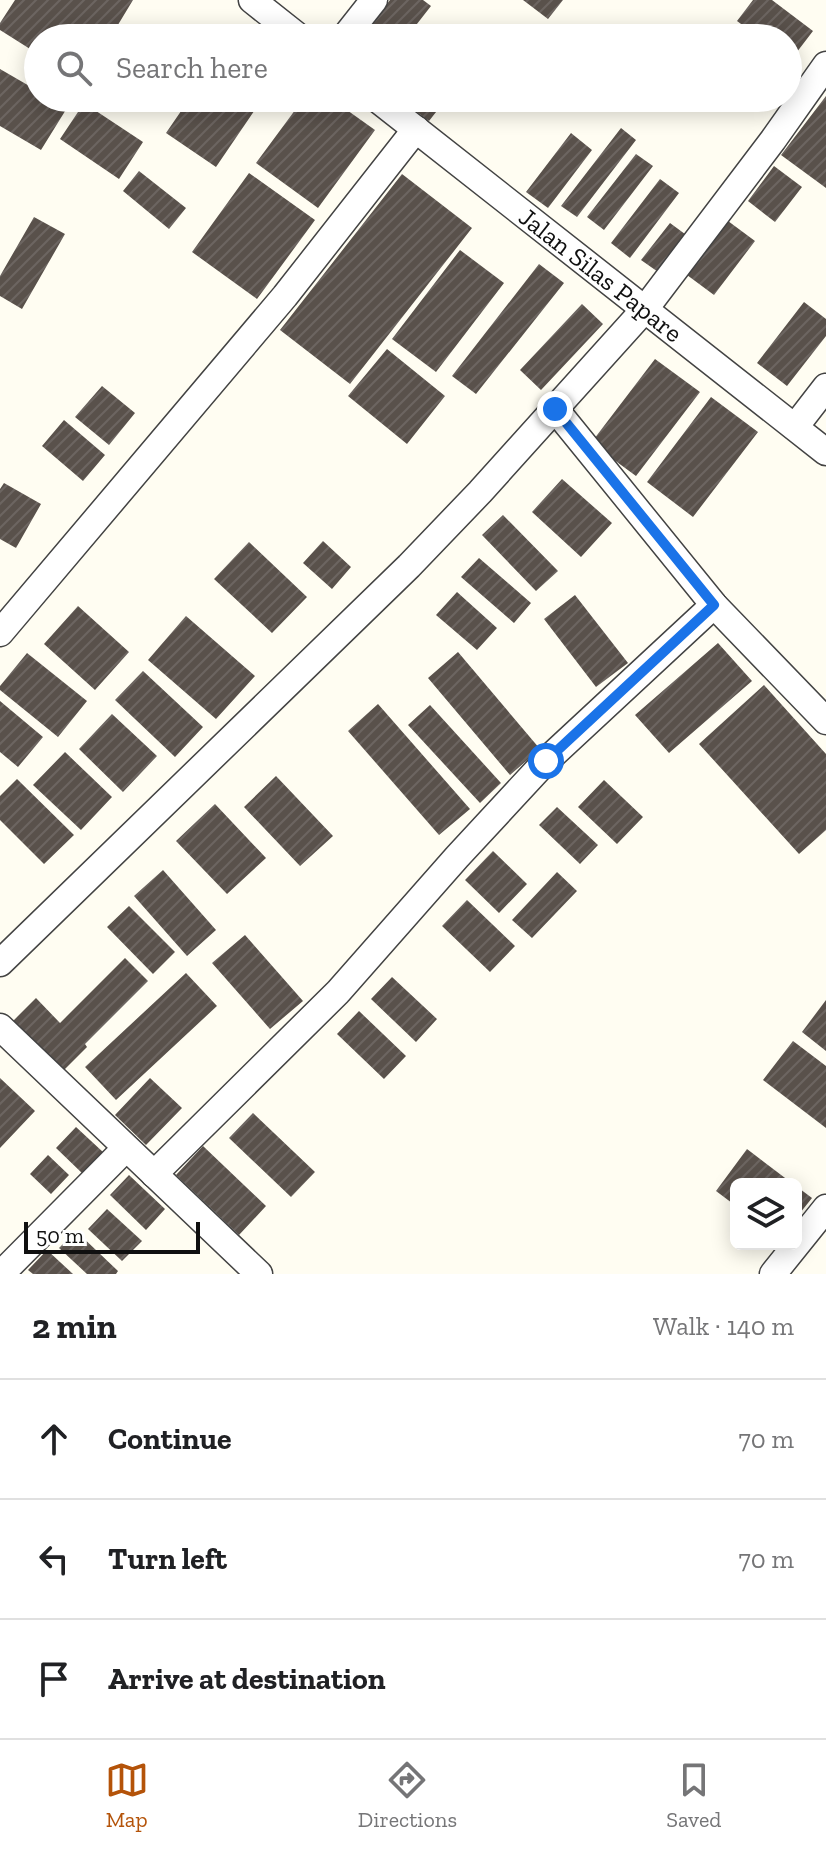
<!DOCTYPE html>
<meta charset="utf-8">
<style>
:root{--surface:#fff;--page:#f2f2f2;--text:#202124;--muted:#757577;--line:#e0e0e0;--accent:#b45309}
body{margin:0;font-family:"Zilla Slab",serif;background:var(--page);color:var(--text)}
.controls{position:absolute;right:24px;bottom:24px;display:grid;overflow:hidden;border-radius:12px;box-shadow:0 4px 20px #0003}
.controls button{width:72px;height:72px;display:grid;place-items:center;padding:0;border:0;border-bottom:2px solid var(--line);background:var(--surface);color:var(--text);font:40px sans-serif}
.scale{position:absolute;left:24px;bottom:20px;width:176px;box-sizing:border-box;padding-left:8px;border:4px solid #101010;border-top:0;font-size:22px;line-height:28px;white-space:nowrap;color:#101010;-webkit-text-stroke:6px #fff;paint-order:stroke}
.stop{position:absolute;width:24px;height:24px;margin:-18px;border:6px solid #1a73e8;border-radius:50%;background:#fff}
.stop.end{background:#1a73e8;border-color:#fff;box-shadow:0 2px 8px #0008}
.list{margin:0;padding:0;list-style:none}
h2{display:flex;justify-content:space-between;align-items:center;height:104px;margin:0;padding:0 32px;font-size:34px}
h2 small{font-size:26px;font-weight:400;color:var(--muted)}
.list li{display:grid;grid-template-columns:52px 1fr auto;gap:24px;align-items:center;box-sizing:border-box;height:120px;padding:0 32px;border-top:2px solid var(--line)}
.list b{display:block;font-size:30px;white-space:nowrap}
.list em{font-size:26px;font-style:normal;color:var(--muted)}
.icon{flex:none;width:44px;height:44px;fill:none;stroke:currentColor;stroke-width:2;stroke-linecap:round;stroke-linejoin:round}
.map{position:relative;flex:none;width:826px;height:1274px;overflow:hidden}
.search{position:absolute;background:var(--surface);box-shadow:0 4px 20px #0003;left:24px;right:24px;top:24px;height:88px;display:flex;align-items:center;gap:20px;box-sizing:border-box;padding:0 28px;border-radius:44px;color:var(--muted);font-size:30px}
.sheet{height:464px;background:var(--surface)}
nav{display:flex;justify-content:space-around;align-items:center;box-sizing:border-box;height:112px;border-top:2px solid var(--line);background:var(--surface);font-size:22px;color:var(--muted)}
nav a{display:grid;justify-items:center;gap:4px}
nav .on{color:var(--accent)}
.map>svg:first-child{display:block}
.building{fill:url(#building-hatch)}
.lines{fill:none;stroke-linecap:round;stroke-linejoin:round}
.minor-casing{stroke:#434343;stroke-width:29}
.minor{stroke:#fff;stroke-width:26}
.route{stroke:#1a73e8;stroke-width:10}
.labels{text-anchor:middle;stroke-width:8;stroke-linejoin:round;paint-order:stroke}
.street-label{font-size:26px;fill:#101010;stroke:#fff}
</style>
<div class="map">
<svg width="826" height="1274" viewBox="0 0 826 1274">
<defs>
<pattern id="building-hatch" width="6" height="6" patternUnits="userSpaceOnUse" patternTransform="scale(2)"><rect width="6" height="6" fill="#59514b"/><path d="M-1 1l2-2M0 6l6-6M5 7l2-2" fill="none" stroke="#6c6561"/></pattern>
</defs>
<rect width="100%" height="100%" fill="#fffdf2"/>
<path class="building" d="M15,0H133L110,38H38V54L0,30V23Z
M390,0H423L431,6L406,38H361Z
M523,0H563L548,19Z
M753,0H772L813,31L790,61L788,38H760L737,21Z
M458,26L474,38H449Z
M0,69L38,91V98H51L67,108L41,150L0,126Z
M826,96V188L781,155Z
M190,98H263L216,167L166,133Z
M304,98H330L375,130L318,208L256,163Z
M403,98H447L429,121L401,100Z
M84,103L143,142L119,179L60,139Z
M621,128L636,140L577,217L561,206Z
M571,133L592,150L548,208L526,192Z
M636,154L653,166L604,230L587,217Z
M774,166L802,187L775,222L748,201Z
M139,171L186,208L169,229L123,191Z
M249,173L315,220L257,299L192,252Z
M402,174L472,228L350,384L280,330Z
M660,179L679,193L630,258L611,243Z
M34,217L65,234L22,309L0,296V276Z
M728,221L755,241L714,295L687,275Z
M670,223L689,237L661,274L641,260Z
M460,250L504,283L436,372L392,339Z
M539,264L564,283L476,394L452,376Z
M804,302L826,319V336L787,386L757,363Z
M582,304L603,324L541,390L520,370Z
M387,349L445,396L407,444L348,396Z
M655,359L700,392L636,476L591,443Z
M102,386L135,413L109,445L75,417Z
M711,397L758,432L693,517L647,482Z
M64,420L105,455L83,481L42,446Z
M562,479L612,523L581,557L532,512Z
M4,483L41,504L16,548L0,539V489Z
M503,515L558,571L536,591L482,535Z
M323,541L351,567L332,589L303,563Z
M249,542L307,597L272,633L214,579Z
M479,558L531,603L514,623L461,577Z
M457,592L497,628L477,650L436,615Z
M575,595L628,663L596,687L544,619Z
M78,606L129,652L95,690L44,644Z
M186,616L255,676L216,719L148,660Z
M718,643L752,681L669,753L635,715Z
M458,652L540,749L510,775L428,678Z
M27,653L87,701L58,737L0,690V686Z
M143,671L203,727L175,757L115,700Z
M764,685L826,754V830L799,854L699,744Z
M0,701L43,737L18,767L0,752Z
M378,704L470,809L439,835L348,731Z
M430,705L501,783L480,803L408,725Z
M112,714L157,756L123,792L79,749Z
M65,752L112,797L81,830L33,785Z
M276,776L333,836L300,866L244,807Z
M17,779L74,835L44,864L0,820V796Z
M604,780L643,817L617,844L578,807Z
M215,804L266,858L227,894L176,841Z
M557,807L598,845L580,864L539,825Z
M493,851L527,884L499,913L465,880Z
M163,870L216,930L187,956L134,896Z
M557,872L577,891L532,938L512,920Z
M467,900L515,946L490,972L442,926Z
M129,906L175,952L153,974L107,927Z
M245,935L303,1001L270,1029L212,963Z
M125,958L148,981L85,1044L87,1047L62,1072L13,1021L36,998L60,1023Z
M186,973L217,1006L116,1100L85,1067Z
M392,977L437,1019L416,1042L371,999Z
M826,1000V1051L802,1032Z
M359,1011L406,1056L384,1079L337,1034Z
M793,1041L826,1066V1128L763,1080Z
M0,1078L35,1111L0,1148Z
M150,1078L182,1108L146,1145L115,1115Z
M253,1113L315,1172L291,1197L229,1138Z
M76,1127L104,1153L83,1174L56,1148Z
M203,1146L266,1206L239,1235L176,1175Z
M747,1149L793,1184H736V1206L716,1191Z
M48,1155L69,1175L51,1194L30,1174Z
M129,1175L165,1209L146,1230L110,1195Z
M796,1186L812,1198L796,1218Z
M107,1209L142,1241L122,1261L88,1229Z
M76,1231L118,1271L116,1274H87L59,1248Z
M47,1250L73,1274H33L28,1270Z"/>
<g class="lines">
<defs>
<g id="minor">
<path d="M252,0L300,38"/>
<path d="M344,38L374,0"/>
<path id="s1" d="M376,98L826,452"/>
<path d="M555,409L714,605L826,721"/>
<path d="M795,427L826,387"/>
<path d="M0,633L285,296L416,129"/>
<path d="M0,963L409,566L480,492L645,309L773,140L826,65"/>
<path d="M0,1027L259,1274"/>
<path d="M154,1174L338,992L457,857L546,761L714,605"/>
<path d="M1,1274L126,1148"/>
<path d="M773,1274L826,1208"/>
</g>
</defs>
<use href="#minor" class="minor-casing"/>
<use href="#minor" class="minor"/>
</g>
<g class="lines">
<path class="route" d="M546,761L714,605L555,409"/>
</g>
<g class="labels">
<g class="street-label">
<text dy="9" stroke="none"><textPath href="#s1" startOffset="286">Jalan Silas Papare</textPath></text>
</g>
</g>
</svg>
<div class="controls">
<button><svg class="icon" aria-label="layers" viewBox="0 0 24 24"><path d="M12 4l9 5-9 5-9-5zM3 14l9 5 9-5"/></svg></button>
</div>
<div class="scale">50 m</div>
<div class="stop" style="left:546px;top:761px"></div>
<div class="stop end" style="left:555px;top:409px"></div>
<div class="search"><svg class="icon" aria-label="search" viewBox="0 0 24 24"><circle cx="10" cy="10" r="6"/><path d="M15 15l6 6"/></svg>Search here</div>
</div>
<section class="sheet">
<h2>2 min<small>Walk · 140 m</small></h2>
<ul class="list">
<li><svg class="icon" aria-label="ahead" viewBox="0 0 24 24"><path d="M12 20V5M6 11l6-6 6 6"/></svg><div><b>Continue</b></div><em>70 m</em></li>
<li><svg class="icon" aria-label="left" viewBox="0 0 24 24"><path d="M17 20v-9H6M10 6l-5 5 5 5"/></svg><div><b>Turn left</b></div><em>70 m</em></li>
<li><svg class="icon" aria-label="arrive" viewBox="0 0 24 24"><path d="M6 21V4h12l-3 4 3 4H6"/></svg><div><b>Arrive at destination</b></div></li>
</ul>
</section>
<nav>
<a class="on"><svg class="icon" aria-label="map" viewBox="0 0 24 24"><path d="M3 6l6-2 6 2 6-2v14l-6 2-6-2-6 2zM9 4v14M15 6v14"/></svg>Map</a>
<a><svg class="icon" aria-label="directions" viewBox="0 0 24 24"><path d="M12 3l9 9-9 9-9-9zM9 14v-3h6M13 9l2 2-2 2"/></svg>Directions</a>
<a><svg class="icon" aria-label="saved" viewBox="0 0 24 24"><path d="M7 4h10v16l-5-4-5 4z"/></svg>Saved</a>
</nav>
